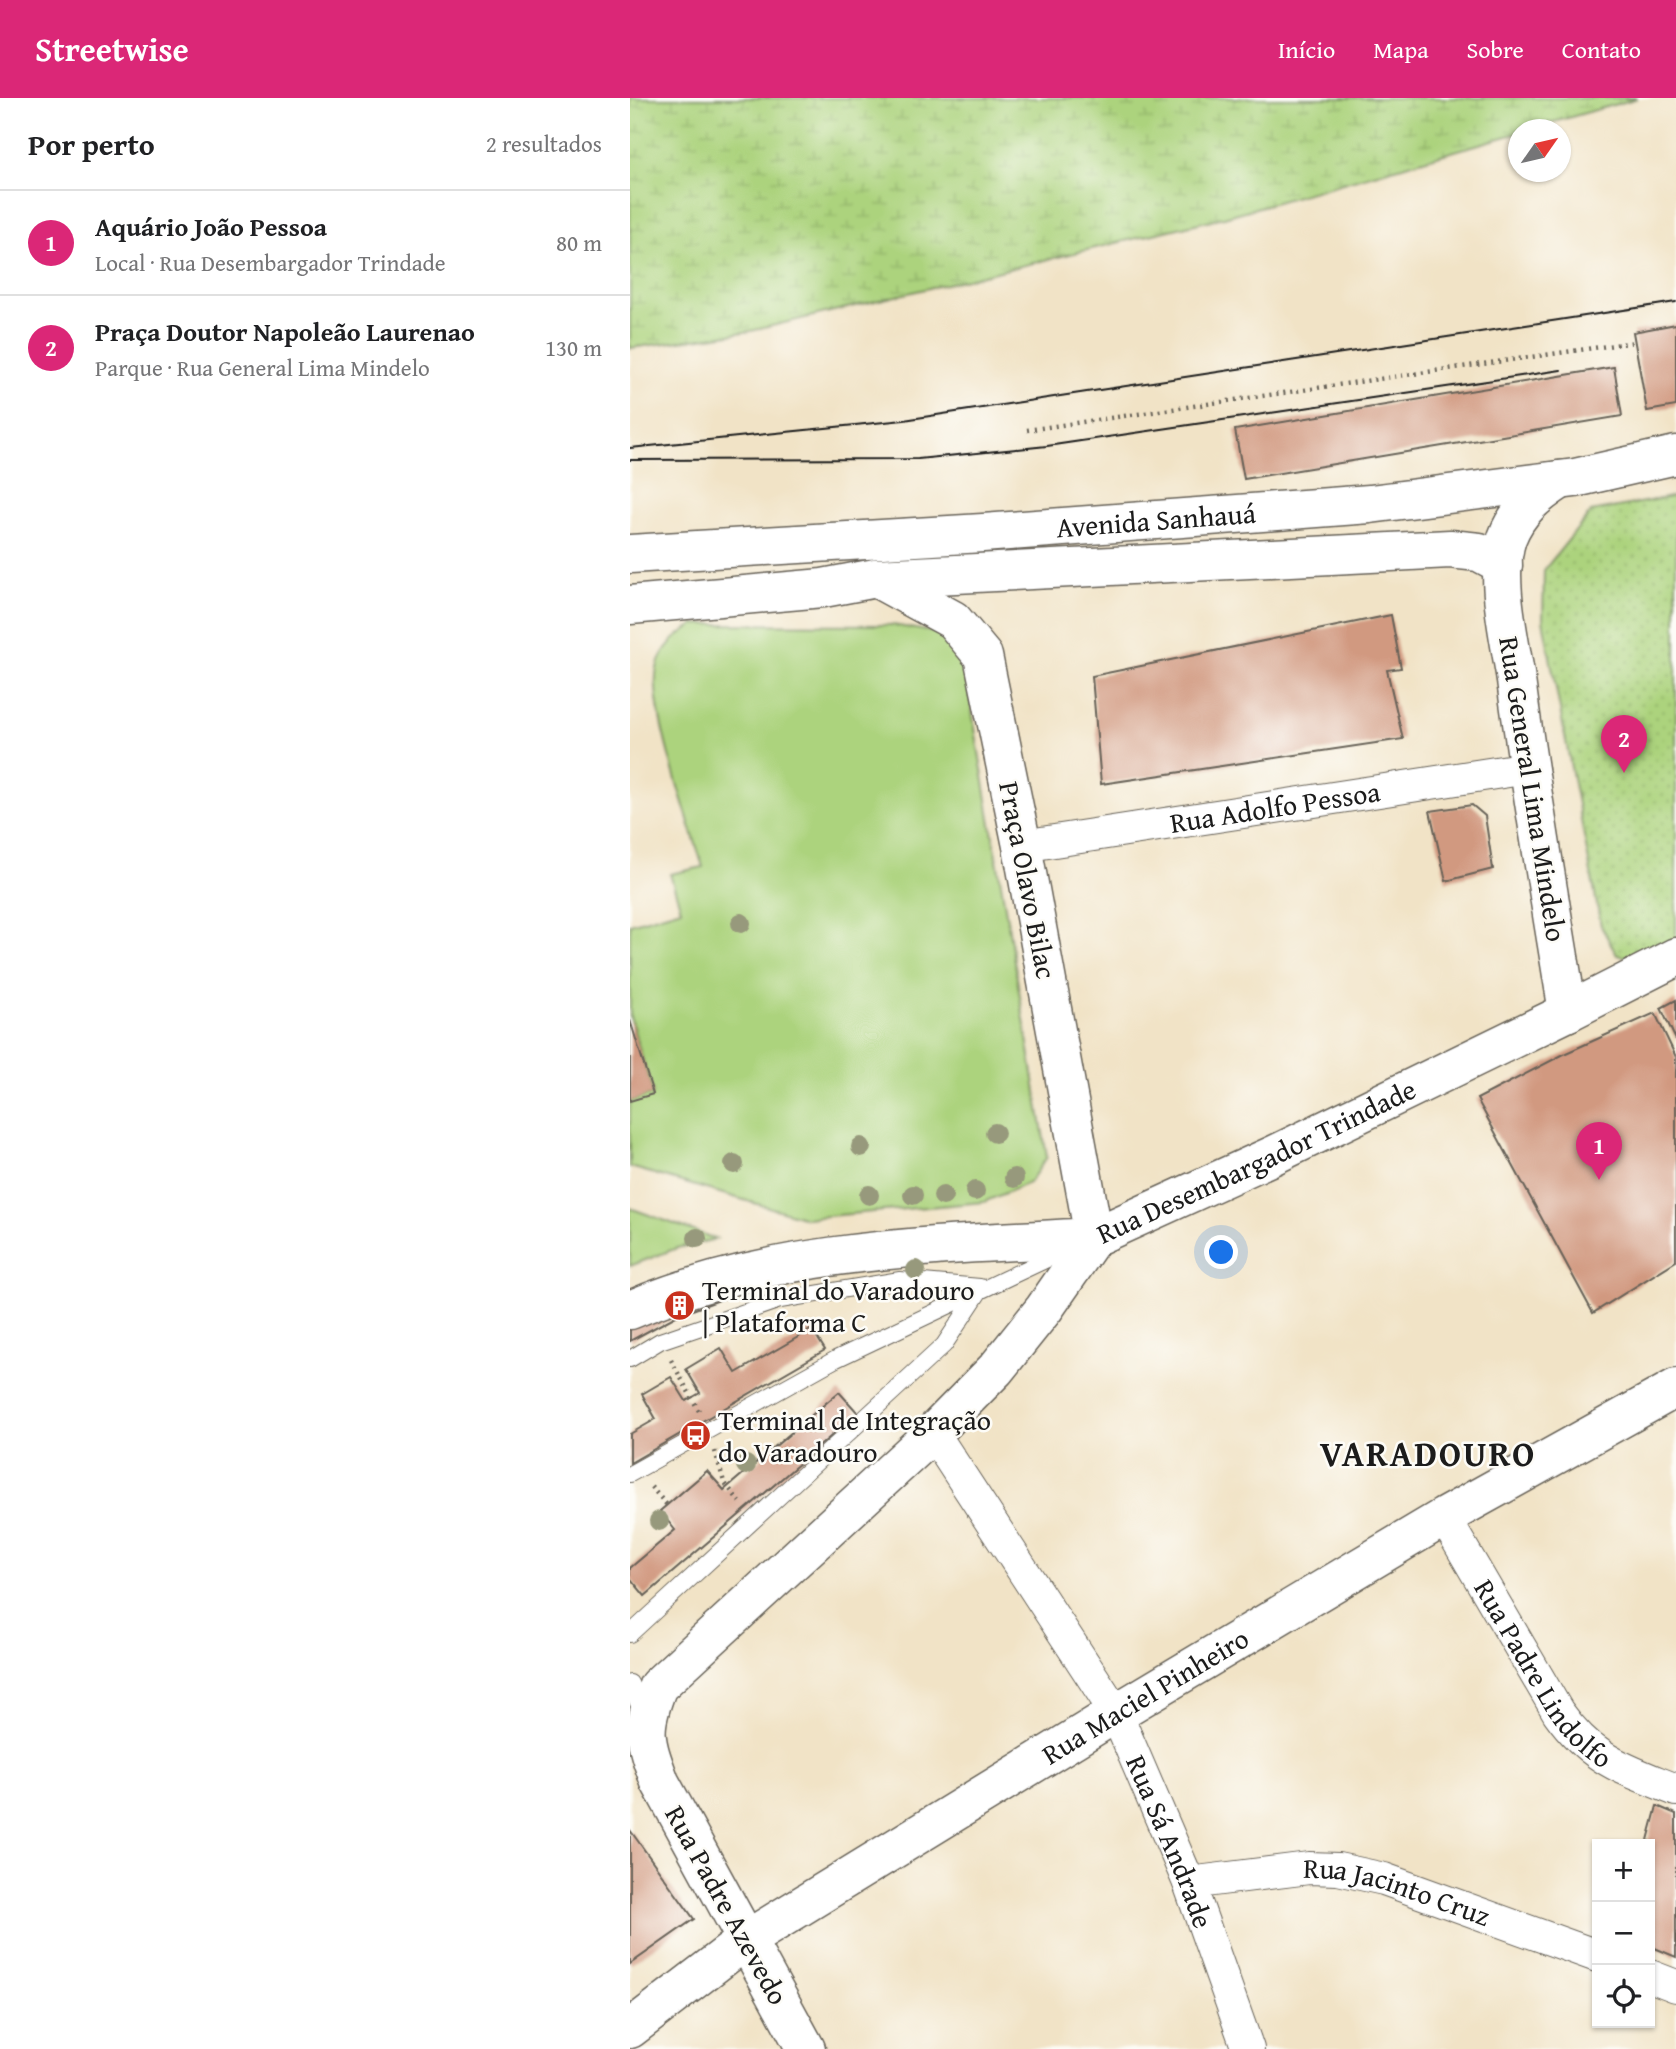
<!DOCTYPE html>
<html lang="pt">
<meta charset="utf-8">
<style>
:root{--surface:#fff;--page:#f6f6f6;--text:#202124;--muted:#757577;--line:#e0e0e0;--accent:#db2777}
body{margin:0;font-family:"Gentium Book Plus",serif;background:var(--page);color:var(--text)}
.controls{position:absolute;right:21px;bottom:21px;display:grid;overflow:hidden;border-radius:0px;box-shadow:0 2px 5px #0004}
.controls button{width:63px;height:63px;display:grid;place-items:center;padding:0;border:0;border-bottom:2px solid var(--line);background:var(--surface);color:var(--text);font:35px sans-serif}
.compass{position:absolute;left:878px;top:21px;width:63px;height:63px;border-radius:50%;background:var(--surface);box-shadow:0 2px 5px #0004;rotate:56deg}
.you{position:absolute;left:592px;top:1155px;width:24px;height:24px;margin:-18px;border:5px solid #fff;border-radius:50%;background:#1a73e8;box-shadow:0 0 0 10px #1a73e833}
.badge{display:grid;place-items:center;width:46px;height:46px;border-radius:50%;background:var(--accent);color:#fff;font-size:23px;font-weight:700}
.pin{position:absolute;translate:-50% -58px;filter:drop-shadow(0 2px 4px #0008)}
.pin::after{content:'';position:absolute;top:37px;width:24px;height:21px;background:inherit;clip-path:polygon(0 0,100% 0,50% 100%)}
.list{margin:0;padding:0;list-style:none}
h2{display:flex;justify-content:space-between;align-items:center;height:91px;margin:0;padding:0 28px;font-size:30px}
h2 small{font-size:23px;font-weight:400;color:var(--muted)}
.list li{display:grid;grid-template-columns:46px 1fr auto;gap:21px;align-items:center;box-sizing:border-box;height:105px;padding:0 28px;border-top:2px solid var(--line)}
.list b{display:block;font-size:26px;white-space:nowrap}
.list p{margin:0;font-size:23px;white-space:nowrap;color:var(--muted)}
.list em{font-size:23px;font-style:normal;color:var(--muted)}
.icon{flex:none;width:38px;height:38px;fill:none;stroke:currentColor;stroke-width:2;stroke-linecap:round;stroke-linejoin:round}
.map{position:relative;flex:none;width:1046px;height:1951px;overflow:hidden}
header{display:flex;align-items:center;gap:42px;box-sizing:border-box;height:98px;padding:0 35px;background:var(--accent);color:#fff}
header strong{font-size:33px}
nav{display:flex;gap:38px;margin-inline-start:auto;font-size:24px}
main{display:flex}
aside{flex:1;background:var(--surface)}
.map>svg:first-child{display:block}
.grass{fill:#acd37d;stroke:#64784c;stroke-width:2}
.wetland{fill:url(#wetland-marsh);stroke:#64784c;stroke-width:2}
.park{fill:url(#park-dots);stroke:#64784c;stroke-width:2}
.building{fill:#d19980}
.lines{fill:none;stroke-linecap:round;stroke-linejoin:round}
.service-casing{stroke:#676258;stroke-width:18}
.minor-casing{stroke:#676258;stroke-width:34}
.tertiary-casing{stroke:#676258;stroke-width:41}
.secondary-casing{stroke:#676258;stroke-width:41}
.primary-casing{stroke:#676258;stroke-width:41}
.path{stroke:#676258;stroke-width:4.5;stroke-dasharray:2 5;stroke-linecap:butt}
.service{stroke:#fff;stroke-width:16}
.minor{stroke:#fff;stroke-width:32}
.tertiary{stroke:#fff;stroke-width:38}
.secondary{stroke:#fff;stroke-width:38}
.primary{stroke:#fff;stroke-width:38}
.tram{stroke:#1c1c1c;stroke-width:2}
.tree{fill:#97997b}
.labels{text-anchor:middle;stroke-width:5;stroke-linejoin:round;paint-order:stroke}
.street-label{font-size:28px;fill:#1c1c1c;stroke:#fdfcf7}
.poi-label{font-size:28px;fill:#1c1c1c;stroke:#fdfcf7;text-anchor:start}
.district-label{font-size:35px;font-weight:bold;letter-spacing:2px;fill:#1c1c1c;stroke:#fdfcf7}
</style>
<header>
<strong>Streetwise</strong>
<nav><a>Início</a><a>Mapa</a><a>Sobre</a><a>Contato</a></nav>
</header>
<main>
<aside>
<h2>Por perto<small>2 resultados</small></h2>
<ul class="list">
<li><span class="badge">1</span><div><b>Aquário João Pessoa</b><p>Local · Rua Desembargador Trindade</p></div><em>80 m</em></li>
<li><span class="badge">2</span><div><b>Praça Doutor Napoleão Laurenao</b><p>Parque · Rua General Lima Mindelo</p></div><em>130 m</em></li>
</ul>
</aside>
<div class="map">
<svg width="1046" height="1951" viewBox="0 0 1046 1951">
<defs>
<pattern id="wetland-marsh" width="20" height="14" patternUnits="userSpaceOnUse" patternTransform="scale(1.75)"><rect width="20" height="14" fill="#acd37d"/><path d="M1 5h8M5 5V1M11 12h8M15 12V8" fill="none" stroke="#93b56b"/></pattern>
<pattern id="park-dots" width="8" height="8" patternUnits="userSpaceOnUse" patternTransform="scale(1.75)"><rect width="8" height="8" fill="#acd37d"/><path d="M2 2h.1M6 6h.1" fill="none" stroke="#93b56b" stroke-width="1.8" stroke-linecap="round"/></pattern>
</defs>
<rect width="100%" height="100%" fill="#fdfcf7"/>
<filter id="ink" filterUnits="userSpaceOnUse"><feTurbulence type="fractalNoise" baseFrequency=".0143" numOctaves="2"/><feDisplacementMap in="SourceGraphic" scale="14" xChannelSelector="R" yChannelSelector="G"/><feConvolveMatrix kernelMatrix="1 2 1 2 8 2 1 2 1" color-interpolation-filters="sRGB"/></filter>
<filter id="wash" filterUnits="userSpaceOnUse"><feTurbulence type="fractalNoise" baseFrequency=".00686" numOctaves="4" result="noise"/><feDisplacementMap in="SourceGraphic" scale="28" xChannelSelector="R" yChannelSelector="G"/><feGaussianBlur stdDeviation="1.57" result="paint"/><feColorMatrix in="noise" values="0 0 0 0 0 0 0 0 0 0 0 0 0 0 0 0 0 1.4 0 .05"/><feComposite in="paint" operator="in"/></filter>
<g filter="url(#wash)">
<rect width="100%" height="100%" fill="#f1e3c6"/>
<path class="grass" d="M65,526L263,527L308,535L332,553L417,1059L399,1085L354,1104L176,1120L0,1069V1003L23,996L0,919V826L51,811L40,776L73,769C60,725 18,609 27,570C32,548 48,537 65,526Z
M0,1110L86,1141L47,1150L0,1168Z"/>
<path class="wetland" d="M0,0H1008L899,31L888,32V35L594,119L121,233L0,250Z"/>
<path class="park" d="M1046,398V847L1015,862L987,857L971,828L913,522L914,472L961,414Z"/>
<g id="blocks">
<path class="building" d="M1046,226V308L1017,313L1003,234Z
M984,269L992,318L614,381L605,332Z
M761,517L771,570L757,572L773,641L471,686L462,578Z
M842,707L855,718L863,771L816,783L800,713Z
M1046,902V942L1031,910Z
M1025,915L1046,959V1163L963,1215L847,1001L936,955Z
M0,922L23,996L0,1003Z
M141,1183L46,1218L0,1243V1222Z
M182,1231L195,1252L0,1365V1336L26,1321L12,1296L41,1279L56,1303L70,1295L56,1271L91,1250L106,1275Z
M209,1294L228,1315L15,1498L0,1480V1470L45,1432L30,1413L77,1373L94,1392Z
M1027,1708L1046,1716V1859L1020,1848L1017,1746Z
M0,1732L64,1821L0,1866Z"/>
</g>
</g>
<g filter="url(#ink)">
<use href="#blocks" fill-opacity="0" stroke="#676258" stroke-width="2"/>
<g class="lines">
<defs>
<path id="service" d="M0,1261L30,1243L150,1202L270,1182L350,1189
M0,1376L206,1261L436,1152
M0,1536L314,1247L351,1191
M0,1585L12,1615"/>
<g id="minor">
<path id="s1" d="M392,748L898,670"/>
<path id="s2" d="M303,1335L486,1615L559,1785L618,1951"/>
<path id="s3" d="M814,1419L928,1614C963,1663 992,1670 1046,1692"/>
<path id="s4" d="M559,1785L679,1770L708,1771L754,1781L967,1858"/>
<path d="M1020,1878L1046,1888"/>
</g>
<path id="tertiary" d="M0,1212C147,1149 306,1148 464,1139L392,748L353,558L323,522L246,480"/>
<path id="secondary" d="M938,914L1046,859"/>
<g id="primary">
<path id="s5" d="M0,456L353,435L740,406L945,380L1046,357"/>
<path d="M0,507L193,490L246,480L820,451L849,454L873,467"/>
<path id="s6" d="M0,1931L116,1842L486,1615L814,1419L1046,1290"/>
<path id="s7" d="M176,1951L30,1684C14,1641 11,1631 28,1588L303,1335L366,1271L414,1211L464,1139L644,1057L938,914C920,803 901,693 886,582C880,542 864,479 877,440C887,413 907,397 930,382"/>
</g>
</defs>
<use href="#service" class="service-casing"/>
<use href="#minor" class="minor-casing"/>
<use href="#tertiary" class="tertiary-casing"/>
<use href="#secondary" class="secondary-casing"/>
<use href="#primary" class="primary-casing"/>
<path class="path" d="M397,332L1005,244
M41,1262L69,1313
M85,1353L94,1384L110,1404
M21,1389L37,1407"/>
<use href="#service" class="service"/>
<use href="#minor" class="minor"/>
<use href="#tertiary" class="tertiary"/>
<use href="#secondary" class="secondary"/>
<use href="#primary" class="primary"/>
<path class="tram" d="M0,350L274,322L1046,204
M0,362L288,361L417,348L931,272"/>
</g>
<g class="tree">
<circle cx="111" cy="825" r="10"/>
<circle cx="365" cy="1035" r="10"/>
<circle cx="231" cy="1049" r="10"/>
<circle cx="104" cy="1066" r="10"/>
<circle cx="384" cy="1080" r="10"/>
<circle cx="345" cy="1093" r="10"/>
<circle cx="239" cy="1097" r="10"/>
<circle cx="283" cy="1097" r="10"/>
<circle cx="313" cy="1098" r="10"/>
<circle cx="67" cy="1140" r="10"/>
<circle cx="286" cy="1172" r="10"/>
<circle cx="116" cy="1367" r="10"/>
<circle cx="29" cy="1423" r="10"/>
</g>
</g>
<defs>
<symbol id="building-disc" viewBox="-11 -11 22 22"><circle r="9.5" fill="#c8321e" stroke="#fdfcf7"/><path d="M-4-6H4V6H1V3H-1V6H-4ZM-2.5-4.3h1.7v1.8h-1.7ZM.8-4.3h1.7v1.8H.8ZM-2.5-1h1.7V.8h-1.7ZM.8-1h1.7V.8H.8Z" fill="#fff"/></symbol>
<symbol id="bus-disc" viewBox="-11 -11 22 22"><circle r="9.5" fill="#c8321e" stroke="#fdfcf7"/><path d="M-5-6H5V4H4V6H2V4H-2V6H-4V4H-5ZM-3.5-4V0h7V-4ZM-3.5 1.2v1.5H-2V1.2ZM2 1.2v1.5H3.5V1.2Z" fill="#fff"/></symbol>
</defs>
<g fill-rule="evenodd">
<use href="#building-disc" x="32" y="1190" width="35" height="35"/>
<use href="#bus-disc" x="48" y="1320" width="35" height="35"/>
</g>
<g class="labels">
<g class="street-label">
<text dy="10" stroke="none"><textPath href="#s5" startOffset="527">Avenida Sanhauá</textPath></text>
<text transform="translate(903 691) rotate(81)" y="10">Rua General Lima Mindelo</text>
<text dy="10" stroke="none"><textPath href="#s1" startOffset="256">Rua Adolfo Pessoa</textPath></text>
<text transform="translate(398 782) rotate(79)" y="10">Praça Olavo Bilac</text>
<text dy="10" stroke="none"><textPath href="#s7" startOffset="1211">Rua Desembargador Trindade</textPath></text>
<text dy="10" stroke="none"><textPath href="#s3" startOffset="186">Rua Padre Lindolfo</textPath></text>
<text dy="10" stroke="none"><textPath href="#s6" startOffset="614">Rua Maciel Pinheiro</textPath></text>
<text dy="10" stroke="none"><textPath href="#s2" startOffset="474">Rua Sá Andrade</textPath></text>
<text dy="10" stroke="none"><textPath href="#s4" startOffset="212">Rua Jacinto Cruz</textPath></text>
<text transform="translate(97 1807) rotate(61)" y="10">Rua Padre Azevedo</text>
</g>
<g class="poi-label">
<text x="72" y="1202">Terminal do Varadouro<tspan x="72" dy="32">| Plataforma C</tspan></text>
<text x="88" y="1332">Terminal de Integração<tspan x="88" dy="32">do Varadouro</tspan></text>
</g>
<g class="district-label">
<text x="798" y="1368">VARADOURO</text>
</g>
</g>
</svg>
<div class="controls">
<button>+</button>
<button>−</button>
<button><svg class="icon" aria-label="locate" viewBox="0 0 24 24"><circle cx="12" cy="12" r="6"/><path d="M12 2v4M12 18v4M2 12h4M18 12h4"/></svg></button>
</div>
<svg class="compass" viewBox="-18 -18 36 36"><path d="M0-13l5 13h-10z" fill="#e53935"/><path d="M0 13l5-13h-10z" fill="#757577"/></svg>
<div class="you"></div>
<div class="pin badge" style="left:969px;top:1082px">1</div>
<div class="pin badge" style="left:994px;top:675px">2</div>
</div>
</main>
